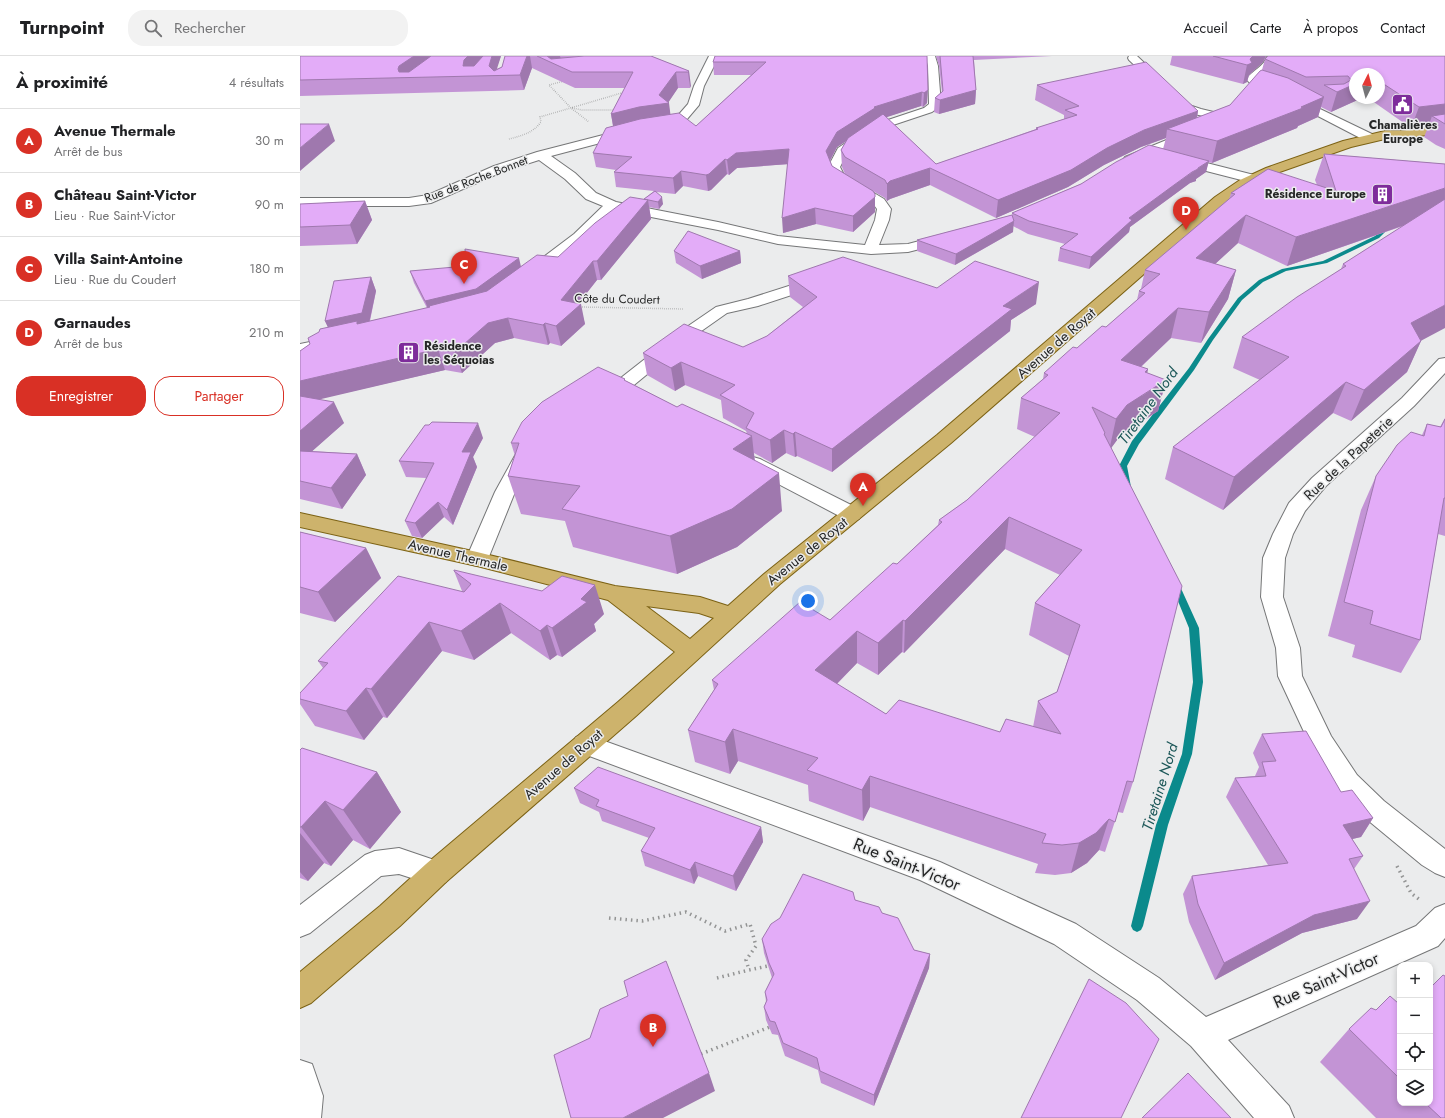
<!DOCTYPE html>
<html lang="fr">
<meta charset="utf-8">
<style>
:root{--surface:#fff;--page:#f2f2f2;--text:#202124;--muted:#757577;--line:#e0e0e0;--accent:#d93025}
body{margin:0;font-family:Jost,sans-serif;background:var(--page);color:var(--text)}
.controls{position:absolute;right:12px;bottom:12px;display:grid;overflow:hidden;border-radius:8px;box-shadow:0 2px 6px #0003}
.controls button{width:36px;height:36px;display:grid;place-items:center;padding:0;border:0;border-bottom:1px solid var(--line);background:var(--surface);color:var(--text);font:20px sans-serif}
.compass{position:absolute;left:1049px;top:12px;width:36px;height:36px;border-radius:50%;background:var(--surface);box-shadow:0 2px 6px #0003;rotate:6deg}
.you{position:absolute;left:508px;top:545px;width:14px;height:14px;margin:-10px;border:3px solid #fff;border-radius:50%;background:#1a73e8;box-shadow:0 0 0 6px #1a73e833}
.badge{display:grid;place-items:center;width:26px;height:26px;border-radius:50%;background:var(--accent);color:#fff;font-size:13px;font-weight:700}
.pin{position:absolute;translate:-50% -33px;filter:drop-shadow(0 1px 2px #0008)}
.pin::after{content:'';position:absolute;top:21px;width:14px;height:12px;background:inherit;clip-path:polygon(0 0,100% 0,50% 100%)}
.list{margin:0;padding:0;list-style:none}
h2{display:flex;justify-content:space-between;align-items:center;height:52px;margin:0;padding:0 16px;font-size:17px}
h2 small{font-size:13px;font-weight:400;color:var(--muted)}
.list li{display:grid;grid-template-columns:26px 1fr auto;gap:12px;align-items:center;box-sizing:border-box;height:64px;padding:0 16px;border-top:1px solid var(--line)}
.list b{display:block;font-size:15px;white-space:nowrap}
.list p{margin:0;font-size:13px;white-space:nowrap;color:var(--muted)}
.list em{font-size:13px;font-style:normal;color:var(--muted)}
.actions{display:flex;gap:8px;padding:12px 16px}
.actions a{flex:1;padding:9px 0;border:1px solid var(--accent);border-radius:16px;text-align:center;font-size:14px;color:var(--accent)}
.actions .main{background:var(--accent);color:#fff}
.icon{flex:none;width:22px;height:22px;fill:none;stroke:currentColor;stroke-width:2;stroke-linecap:round;stroke-linejoin:round}
.map{position:relative;flex:none;width:1145px;height:1062px;overflow:hidden}
header{display:flex;align-items:center;gap:24px;box-sizing:border-box;height:56px;padding:0 20px;background:var(--surface);border-bottom:1px solid var(--line)}
header strong{font-size:19px}
nav{display:flex;gap:22px;margin-inline-start:auto;font-size:14px}
.search{width:280px;height:36px;background:var(--page);display:flex;align-items:center;gap:10px;box-sizing:border-box;padding:0 14px;border-radius:16px;color:var(--muted);font-size:15px}
main{display:flex}
aside{flex:1;background:var(--surface)}
.map>svg:first-child{display:block}
.lines{fill:none;stroke-linecap:round;stroke-linejoin:round}
.stream{fill:#0b8a8c;fill-rule:evenodd}
.minor-casing{stroke:#757677;stroke-width:2}
.major-casing{stroke:#7c6214;stroke-width:2}
.path-far1{stroke:#939494;stroke-width:1.5;stroke-dasharray:0.5 1.5;stroke-linecap:butt}
.path{stroke:#939494;stroke-width:3.5;stroke-dasharray:1.5 4;stroke-linecap:butt}
.minor{fill:#fff;fill-rule:evenodd}
.major{fill:#cdb36c;fill-rule:evenodd}
.wall{fill:#c394d5;fill-rule:evenodd}
.shaded-wall{fill:#9f78ae}
.building{fill:#e3acf8;stroke:#9f78ae;fill-rule:evenodd}
.labels{text-anchor:middle;stroke-width:3;stroke-linejoin:round;paint-order:stroke}
.far-poi-label{font-size:12px;font-weight:bold;fill:#262727;stroke:#ebeced}
.far-street-label{font-size:12px;fill:#262727;stroke:#ebeced}
.street-label{font-size:14px;fill:#262727;stroke:#ebeced}
.water-label{font-size:15px;font-style:italic;fill:#1c5758;stroke:#ebeced}
.near-street-label{font-size:17px;fill:#262727;stroke:#ebeced}
</style>
<header>
<strong>Turnpoint</strong>
<div class="search"><svg class="icon" aria-label="search" viewBox="0 0 24 24"><circle cx="10" cy="10" r="6"/><path d="M15 15l6 6"/></svg>Rechercher</div>
<nav><a>Accueil</a><a>Carte</a><a>À propos</a><a>Contact</a></nav>
</header>
<main>
<aside>
<h2>À proximité<small>4 résultats</small></h2>
<ul class="list">
<li><span class="badge">A</span><div><b>Avenue Thermale</b><p>Arrêt de bus</p></div><em>30 m</em></li>
<li><span class="badge">B</span><div><b>Château Saint-Victor</b><p>Lieu · Rue Saint-Victor</p></div><em>90 m</em></li>
<li><span class="badge">C</span><div><b>Villa Saint-Antoine</b><p>Lieu · Rue du Coudert</p></div><em>180 m</em></li>
<li><span class="badge">D</span><div><b>Garnaudes</b><p>Arrêt de bus</p></div><em>210 m</em></li>
</ul>
<div class="actions"><a class="main">Enregistrer</a><a>Partager</a></div>
</aside>
<div class="map">
<svg width="1145" height="1062" viewBox="0 0 1145 1062">
<rect width="100%" height="100%" fill="#ebeced"/>
<g class="lines">
<path class="stream" d="M1087,169L1090,171L1079,182L1027,207L986,215L963,226L942,244L913,284L894,314L839,388L827,410L831,431L830,433H824L819,410L832,385L889,312L908,283L938,242L959,224L982,213L1023,205L1075,180Z
M875,525L879,528L899,572L903,626L892,698L868,769L843,870L841,874L837,876L833,874L831,870L856,769L882,698L893,626L889,572L871,528Z"/>
<defs>
<path id="minor" d="M409,0H419L404,30L399,49L382,69L342,76L251,100L275,117L296,137L316,146L418,166L478,180L565,189L575,164L577,153L574,149L533,124L528,111L538,92L573,69L624,52L629,48L628,10L625,0H635L638,10L641,49L632,56L581,73L547,97L540,111L544,119L584,143L591,153L589,164L579,189L608,188L646,178L651,179L653,182L651,185L608,196L571,198L478,188L418,174L315,154L284,184L235,221L230,222L225,221L223,218L225,215L274,178L303,150L286,143L265,123L239,104L202,116L131,147L109,150H0V142H109L128,139L194,110L237,96L342,69L374,64L388,48L394,30Z
M829,0H837L889,49L901,53L926,59L928,61L926,63L922,64L894,58L881,53L829,4L828,2Z
M967,0H977C975,11 964,15 957,22L961,26L983,31L984,33L983,35L979,36L953,30L946,23C952,15 965,10 967,0Z
M993,40L1074,79L1076,82L1074,85H1066L989,45L987,43Z
M891,74L895,75L897,78L895,81L833,107H825L823,104L825,101Z
M879,100L958,120L959,123L958,126L953,127L875,107L873,104L875,101Z
M517,221L522,223L525,226L522,229L458,250L427,257L390,283L334,329L309,345L303,346L297,345L294,341L297,337L322,321L378,277L416,251L448,243Z
M34,281L40,282L42,286L40,290L0,298V288Z
M1145,302V317L1114,350L1026,430L1005,455L993,478L985,502L983,541L1000,592L1002,620L1031,680L1057,719L1084,745L1145,793V821L1135,817L1122,809L1064,761L1039,735L1012,693L978,620L976,592L961,541L963,502L973,478L989,447L1012,422L1102,342L1139,303Z
M224,394L231,396L234,400L215,436L188,503L185,508L177,510L169,508L166,503L195,436L217,396Z
M453,401L460,403L559,453L562,458L559,463L552,465L545,463L446,411L443,407L446,403Z
M285,678L640,806L776,868L859,922L906,961L1116,870L1135,852L1145,848V882L1138,890L928,984L989,1050L994,1062H954L891,990L837,944L754,888L620,824L276,695L272,688L276,681Z
M99,792L146,808L150,817L146,826L136,830L99,818L81,820L10,877L0,881V849L65,799L75,795Z
M0,1004L12,1008L23,1040L21,1062H0Z"/>
<path id="major" d="M1145,68V76L1101,83H1085L1051,91L974,118L950,130L925,147L651,387L480,528L336,660L146,826L100,870L11,947L0,952V916L80,850L126,808L318,646L375,596L308,544L177,510L0,471V457L177,496L315,530L400,541L428,550L464,518L637,379L915,141L940,124L966,112L1043,85L1085,75H1101ZM346,550L399,557L414,562L390,583Z"/>
</defs>
<use href="#minor" class="minor-casing"/>
<use href="#major" class="major-casing"/>
<path class="path-far1" d="M263,24L264,25L249,29L271,52L289,66
M272,52L282,54H316
M209,83C221,80 233,77 241,66L240,61L325,36
M280,251L383,253"/>
<path class="path" d="M1097,810L1111,837L1120,844
M309,862L342,865L386,856L425,875L450,868L456,890L446,904L449,914L468,910
M417,922L449,914
M401,998L470,971"/>
<use href="#minor" class="minor"/>
<use href="#major" class="major"/>
</g>
<path class="wall" d="M0,0H201L196,13L202,11L205,0H351L389,15L390,32H378L368,46L370,58L396,70L451,19H414L413,6L627,0V47L623,51L621,50L586,61L636,108L736,73V72L764,63V59L735,44L737,29L898,55L897,62L930,49L962,14L965,3L1145,0V93L1136,89L1124,81L1129,69L1111,72L1068,42H1079V18H1055V42H1062L1031,56L1021,51L1018,61L998,70L997,72L912,107L908,106L906,116L896,123V125L890,127L871,141L830,171L829,176L789,213L758,205L760,192L765,188L728,178L713,170V176L655,209L617,195V184L712,159V157L863,93L866,82L841,91L804,109L768,131L696,162L630,129L590,143L587,145L585,142L573,135L575,138V156L553,176L516,168L483,177L488,108L437,112L429,119L427,118L411,134L408,135L383,130L375,138L356,136L363,148L359,153L349,151L351,163L301,224H297L279,247L285,268L261,290L250,287L248,289L214,282L195,287L162,317L145,314L18,343L44,367L12,395L57,398L66,419L42,453L0,443V295L10,288L28,271L25,265L71,221L76,235L70,265L127,252L114,227L110,215L221,210L258,201L344,143L354,135L316,131L314,116L316,114L296,111L293,97L313,70L311,58L325,32H275L232,12L224,34L0,40ZM546,85L541,94L542,111L545,118L532,110L530,105L537,91Z
M636,0H752L674,4L676,34L675,48L639,58L634,56L635,42L642,36L639,10Z
M872,0H966L963,6L949,19L947,26L943,28L870,9Z
M1024,98L1145,108L1121,285L1107,316L1051,365L1033,357L923,454L865,423L873,391L960,324L933,312L942,281L1041,213L1043,208L1103,170L987,210L938,187L915,208L936,214L928,243L901,287L871,282L841,311L848,313L847,317L866,324L858,355L820,380L811,392L833,726L823,757L818,756L805,796L799,794L787,807L771,817L755,819L735,817L738,808L570,751L563,765L509,745L508,729L438,705L430,718L395,706L388,674L414,634L412,624L530,564L597,508L638,469L639,464L667,444L735,381L717,373L721,342L743,323L744,317L806,271L837,244L839,235L841,233L845,214L929,143L931,137L1017,129L1015,124ZM705,493L760,519L735,547L729,579L769,600L757,636L738,645L733,671L700,676L586,658L537,628L557,607L578,619L602,596L604,597Z
M65,145L72,164L57,188L0,190V148Z
M374,195H440L441,207L402,223L376,207Z
M488,220L637,232L736,248L711,264L710,275L532,416L497,400L495,401L486,397L472,407L454,397L455,405L482,455L437,491L377,518L273,491L265,465L221,458L208,420L215,400L211,387L326,325L377,351L447,378L446,375L423,362L421,344L385,329L375,335L347,319L343,297L443,291L467,280L503,251L490,241Z
M1145,362V480L1138,478L1120,584L1101,617L1052,601L1055,589L1028,580L1061,454L1076,420L1122,379L1127,368L1140,371Z
M183,382L173,401L177,411L153,469L144,461L122,482L112,480L105,465L126,422L106,421L99,405Z
M0,476L66,492L81,522L35,566L0,557Z
M154,515L304,558L294,568L296,575L262,601L257,599L250,604L211,577L174,604L142,595L87,662L83,661L64,684L15,670L0,648V637L23,612L18,605L162,535Z
M962,678L1041,736L1073,762L1061,781L1052,783L1063,800L1054,813L1057,863L1002,877L915,924L889,866L883,838L892,820L968,809L926,741L935,722L955,720L959,711L953,697Z
M0,694L77,716L101,756L70,793L53,784L31,810L24,807L8,825L0,822Z
M274,732L461,771L463,786L436,835L398,820L394,828L345,810L341,795L349,782L302,765L299,756L280,747Z
M555,844L582,857L614,894L630,898L629,912L574,1050L521,1027L518,1014L485,1000L478,979L472,978L466,964L464,951L466,946L465,936L472,922L464,897L462,883Z
M1100,945V1047H1130L1145,1062H1076L1020,1006L1049,973L1076,954L1098,947Z"/>
<path class="shaded-wall" d="M114,0H140L101,22L98,13L99,10Z
M168,0H186L166,20L163,10L164,4Z
M192,0H201L195,19L189,10Z
M227,0H230L232,12L224,34L220,19Z
M245,0H260L262,7L256,8Z
M953,0H966L963,6L949,19L947,26L943,28L947,9L950,3Z
M389,15L391,30L390,32L388,16Z
M376,16L378,32L368,47H369L371,63L314,75L311,58L359,39Z
M1055,28V42H1062L1031,56L1037,36Z
M628,34L627,47L623,51L624,37Z
M676,34L675,48L639,58L640,44Z
M622,36L621,50L575,65V67L537,91L527,110L526,95L537,76L574,51Z
M1024,41L1018,61L998,70L997,72L912,107L917,85Z
M1145,48V67L1132,60L1129,69L1111,72L1119,51Z
M898,55L895,71L867,73L866,82L841,91L804,109L768,131L696,162L698,144L844,74Z
M29,68L35,85L0,115V92Z
M489,93L490,108L437,112L429,119L427,104L436,97Z
M425,103L427,118L411,134L408,135L406,119Z
M909,105L906,116L896,123V125L890,127L871,141L830,171L829,176L789,213L791,201L829,162L874,129Z
M630,112V129L590,143L587,145V128L590,125Z
M381,115L383,130L375,138L373,122Z
M1145,132V155L987,210L996,181Z
M575,138V156L553,176V160Z
M362,141L363,148L359,153L358,146Z
M348,144L351,163L301,224L297,205Z
M65,145L72,164L57,188L50,169Z
M515,152L516,168L483,177L482,162Z
M946,159L938,187L889,232L896,202Z
M714,165L713,176L655,209L656,198Z
M440,195L441,207L402,223L400,210Z
M219,202L222,215L180,246L130,258L125,245Z
M293,205L297,224L274,253L281,248L285,268L261,290L256,270L261,244Z
M936,214L928,243L901,287L909,256Z
M71,221L76,235L68,272L32,280L25,265Z
M739,226L736,248L711,264L710,275L532,416V393L703,250Z
M1145,249V272L1098,297L1111,267Z
M878,252L871,282L815,335L821,304Z
M208,262L214,282L195,287L162,317L155,296L188,267Z
M245,267L250,287L248,289L243,269Z
M1121,285L1107,316L1051,365L1064,334Z
M138,293L145,314L0,348V325Z
M381,306L385,329L375,335L371,312Z
M848,313L842,340L866,324L858,355L820,380L809,395L816,363L845,316Z
M1046,326L1033,357L923,454L934,421Z
M34,346L44,367L0,406V375Z
M178,367L183,382L173,401L177,411L153,469L147,454L162,396Z
M484,374L486,397L472,407L470,384Z
M495,376L497,400L495,401L493,378Z
M452,380L456,418L433,393Z
M57,398L66,419L42,453L31,432Z
M479,417L482,455L437,491L377,518L370,480Z
M138,446L144,461L122,482L115,467Z
M709,461L705,493L604,597L605,565Z
M66,492L81,522L35,566L18,536Z
M295,529L304,558L294,568L296,575L262,601L252,572Z
M200,547L211,577L174,604L161,575Z
M603,564L602,596L578,619V587Z
M129,566L142,595L87,662L71,633Z
M247,569L257,599L250,604L240,575Z
M557,575V607L518,647L515,614Z
M66,632L83,661L64,684L46,655Z
M433,673L438,705L430,718L425,686Z
M77,716L101,756L70,793L43,754Z
M570,720V751L563,765L562,734Z
M25,745L53,784L31,810L1,771Z
M1073,762L1061,781L1031,788L1043,769Z
M809,763L799,794L787,807L771,817L779,787Z
M461,771L463,786L436,835L433,820Z
M0,777L24,807L8,825L0,816Z
M395,806L398,820L394,828L390,814Z
M1070,845L1057,863L1002,877L915,924L924,907L1014,859Z
M630,898L629,912L574,1050V1039Z
M409,1017L415,1035L363,1062H323Z"/>
<path class="building" d="M0,0H114L99,10L98,13L99,16H109L131,0H168L164,4L163,10H174L183,0H192L189,10L194,15L202,11L205,0H227L220,19L0,24Z
M237,0H247L251,3L284,0H351L389,15L388,16H376L359,39L369,47L339,51L311,58L333,16H272Z
M415,0H627L628,34L624,37L622,36L574,51L575,52L537,76L526,95L532,110L573,135L575,138V141L553,160L515,152L482,162L489,93L436,97L427,104L425,103L409,118L406,119L381,115L373,122L314,116L332,101L293,97L306,72L340,63L379,57L396,70L466,6H413Z
M640,0H673L676,34L640,44L635,42L643,35Z
M913,0H953L950,3L952,7L947,9Z
M968,0H1145V48L1119,51L1079,25V18H1055V28L1037,36L1024,29L1044,28L1051,24L1048,20L1006,21L965,3Z
M846,6L898,55L844,74L807,92L771,114L698,144L630,112L590,125L587,128L585,124L545,101L541,94L548,82L583,58L636,108L738,73L736,72L777,59L765,54L779,50L737,29Z
M962,14L988,22L1024,41L1001,51L1003,52L917,85L867,73L930,49L960,15Z
M1145,58V68L1132,60Z
M0,68H29L0,92Z
M849,89L909,105L898,112V113L892,116L874,129L829,162L832,164L791,201L760,192L778,178L729,165L712,157L781,128L816,106Z
M1024,98L1145,108V132L996,181L946,159L896,202L936,214L909,256L878,252L821,304L848,313L845,316L866,324L827,349L816,363L792,351L805,377L804,378L882,530L833,726L827,725L815,766L809,763L796,777L779,787L762,789L742,787L746,778L570,720L562,734L507,714L518,702L433,673L425,686L388,674L418,628L412,624L500,546L530,564L593,507L597,508L642,466L639,464L667,444L760,357L721,342L748,319L744,317L773,291L777,292L802,270L806,271L845,237L839,235L860,218L845,214L935,138L931,137L968,113L1036,135ZM709,461L782,494L735,547L780,569L757,636L738,645L761,678L706,663L700,676L599,644L586,658L515,614L557,575L578,587L603,564L605,565Z
M355,135L362,141L358,146L344,143Z
M330,141L348,144L297,205H293L261,244L281,248L256,270L245,267L243,269L208,262L188,267L155,296L138,293L0,325V295L10,288L8,282L19,276L20,273L57,265V268L130,251L129,250L187,235L237,199L258,201L295,167Z
M1145,143V249L1111,267L1121,285L1064,334L1046,326L934,421L873,391L989,301L942,281L997,241L1046,210L1043,208Z
M65,145L50,169L0,171V148Z
M712,159L714,165L656,198L617,184Z
M388,175L440,195L400,210L374,195Z
M165,193L219,202L176,233L125,245L110,215L166,210Z
M543,201L637,232L675,205L739,226L703,250L712,253L532,393L495,376L493,378L484,374L470,384L446,372L454,357L420,339L435,329L381,306L371,312L343,297L384,268L443,291L467,280L517,241L488,220Z
M71,221L62,257L25,265L34,225Z
M298,311L325,323L324,324L377,351L382,348L452,380L433,393L479,417L432,453L370,480L262,453L280,430L208,420L219,387H211L222,366L242,346Z
M0,340L34,346L0,375Z
M1145,363V442H1144L1120,584L1070,568L1073,555L1044,546L1076,420L1097,389L1111,376L1124,380L1127,368L1141,371Z
M132,366L178,367L162,396H171L147,454L138,446L115,467L105,465L134,407L99,405L125,369H129Z
M0,395L57,398L31,432L0,425Z
M0,476L66,492L18,536L0,531Z
M154,514L242,535L262,520L295,529L281,543L287,546L252,572L247,569L240,575L200,547L161,575L129,566L71,633L66,632L46,655L0,643V637L28,607L18,605L98,520L164,536L171,528L154,515Z
M1006,675L1041,736L1052,734L1073,762L1043,769L1063,800L1049,803L1070,845L1014,859L924,907L898,848L892,820L988,807L935,722L966,720L962,706L976,705L962,678Z
M2,692L77,716L43,754L25,745L1,771H0V694Z
M298,711L461,771L433,820L395,806L390,814L341,795L355,772L296,750L299,744L274,732Z
M503,818L553,836L555,844L579,851L582,857L598,862L614,894L630,898L574,1039L520,1015L517,1002L483,987L475,966L470,965L464,951L467,944L465,936L474,918L469,907L462,883L471,868L480,862Z
M366,905L409,1017L323,1062H271L254,999L290,982L300,953L328,940L324,925Z
M1143,919L1145,920V1062H1141L1125,1047H1130V930L1131,931Z
M789,923L826,947L859,983L821,1062H721Z
M1090,940L1098,947L1100,945V1023L1049,973L1071,952L1076,954Z
M888,1017L931,1062H842Z"/>
<defs>
<symbol id="civic-square" viewBox="-11 -11 22 22"><rect x="-9" y="-9" width="18" height="18" rx="4" fill="#7e2c9b" stroke="#ebeced"/><path d="M-.6-6.5H3V-4.5H.6V-3L4-1V1h2V6H-6V1h2V-1L-.6-3ZM-1.2 2.5V6h2.4V2.5Z" fill="#fff"/></symbol>
<symbol id="building-square" viewBox="-11 -11 22 22"><rect x="-9" y="-9" width="18" height="18" rx="4" fill="#7e2c9b" stroke="#ebeced"/><path d="M-4-6H4V6H1V3H-1V6H-4ZM-2.5-4.3h1.7v1.8h-1.7ZM.8-4.3h1.7v1.8H.8ZM-2.5-1h1.7V.8h-1.7ZM.8-1h1.7V.8H.8Z" fill="#fff"/></symbol>
</defs>
<g fill-rule="evenodd">
<use href="#civic-square" x="1090" y="36" width="25" height="25"/>
<use href="#building-square" x="1070" y="126" width="25" height="25"/>
<use href="#building-square" x="96" y="284" width="25" height="25"/>
</g>
<g class="labels">
<g class="far-poi-label">
<text x="1103" y="73">Chamalières<tspan x="1103" dy="14">Europe</tspan></text>
<text x="1066" y="142" text-anchor="end">Résidence Europe</text>
<text x="124" y="294" text-anchor="start">Résidence<tspan x="124" dy="14">les Séquoias</tspan></text>
</g>
<g class="far-street-label">
<text transform="translate(176 123) rotate(-21)" y="4">Rue de Roche Bonnet</text>
<text transform="translate(317 243) rotate(1)" y="4">Côte du Coudert</text>
</g>
<g class="street-label">
<text transform="translate(756 287) rotate(-41)" y="5">Avenue de Royat</text>
<text transform="translate(1048 402) rotate(-43)" y="5">Rue de la Papeterie</text>
<text transform="translate(507 495) rotate(-39)" y="5">Avenue de Royat</text>
<text transform="translate(158 499) rotate(13)" y="5">Avenue Thermale</text>
<text transform="translate(263 708) rotate(-41)" y="5">Avenue de Royat</text>
</g>
<g class="water-label">
<text transform="translate(848 350) rotate(-54)" y="5">Tiretaine Nord</text>
<text transform="translate(860 731) rotate(-73)" y="5">Tiretaine Nord</text>
</g>
<g class="near-street-label">
<text transform="translate(607 808) rotate(22)" y="6">Rue Saint-Victor</text>
<text transform="translate(1026 924) rotate(-24)" y="6">Rue Saint-Victor</text>
</g>
</g>
</svg>
<div class="controls">
<button>+</button>
<button>−</button>
<button><svg class="icon" aria-label="locate" viewBox="0 0 24 24"><circle cx="12" cy="12" r="6"/><path d="M12 2v4M12 18v4M2 12h4M18 12h4"/></svg></button>
<button><svg class="icon" aria-label="layers" viewBox="0 0 24 24"><path d="M12 4l9 5-9 5-9-5zM3 14l9 5 9-5"/></svg></button>
</div>
<svg class="compass" viewBox="-18 -18 36 36"><path d="M0-13l5 13h-10z" fill="#e53935"/><path d="M0 13l5-13h-10z" fill="#757577"/></svg>
<div class="you"></div>
<div class="pin badge" style="left:563px;top:450px">A</div>
<div class="pin badge" style="left:353px;top:991px">B</div>
<div class="pin badge" style="left:164px;top:228px">C</div>
<div class="pin badge" style="left:886px;top:174px">D</div>
</div>
</main>
